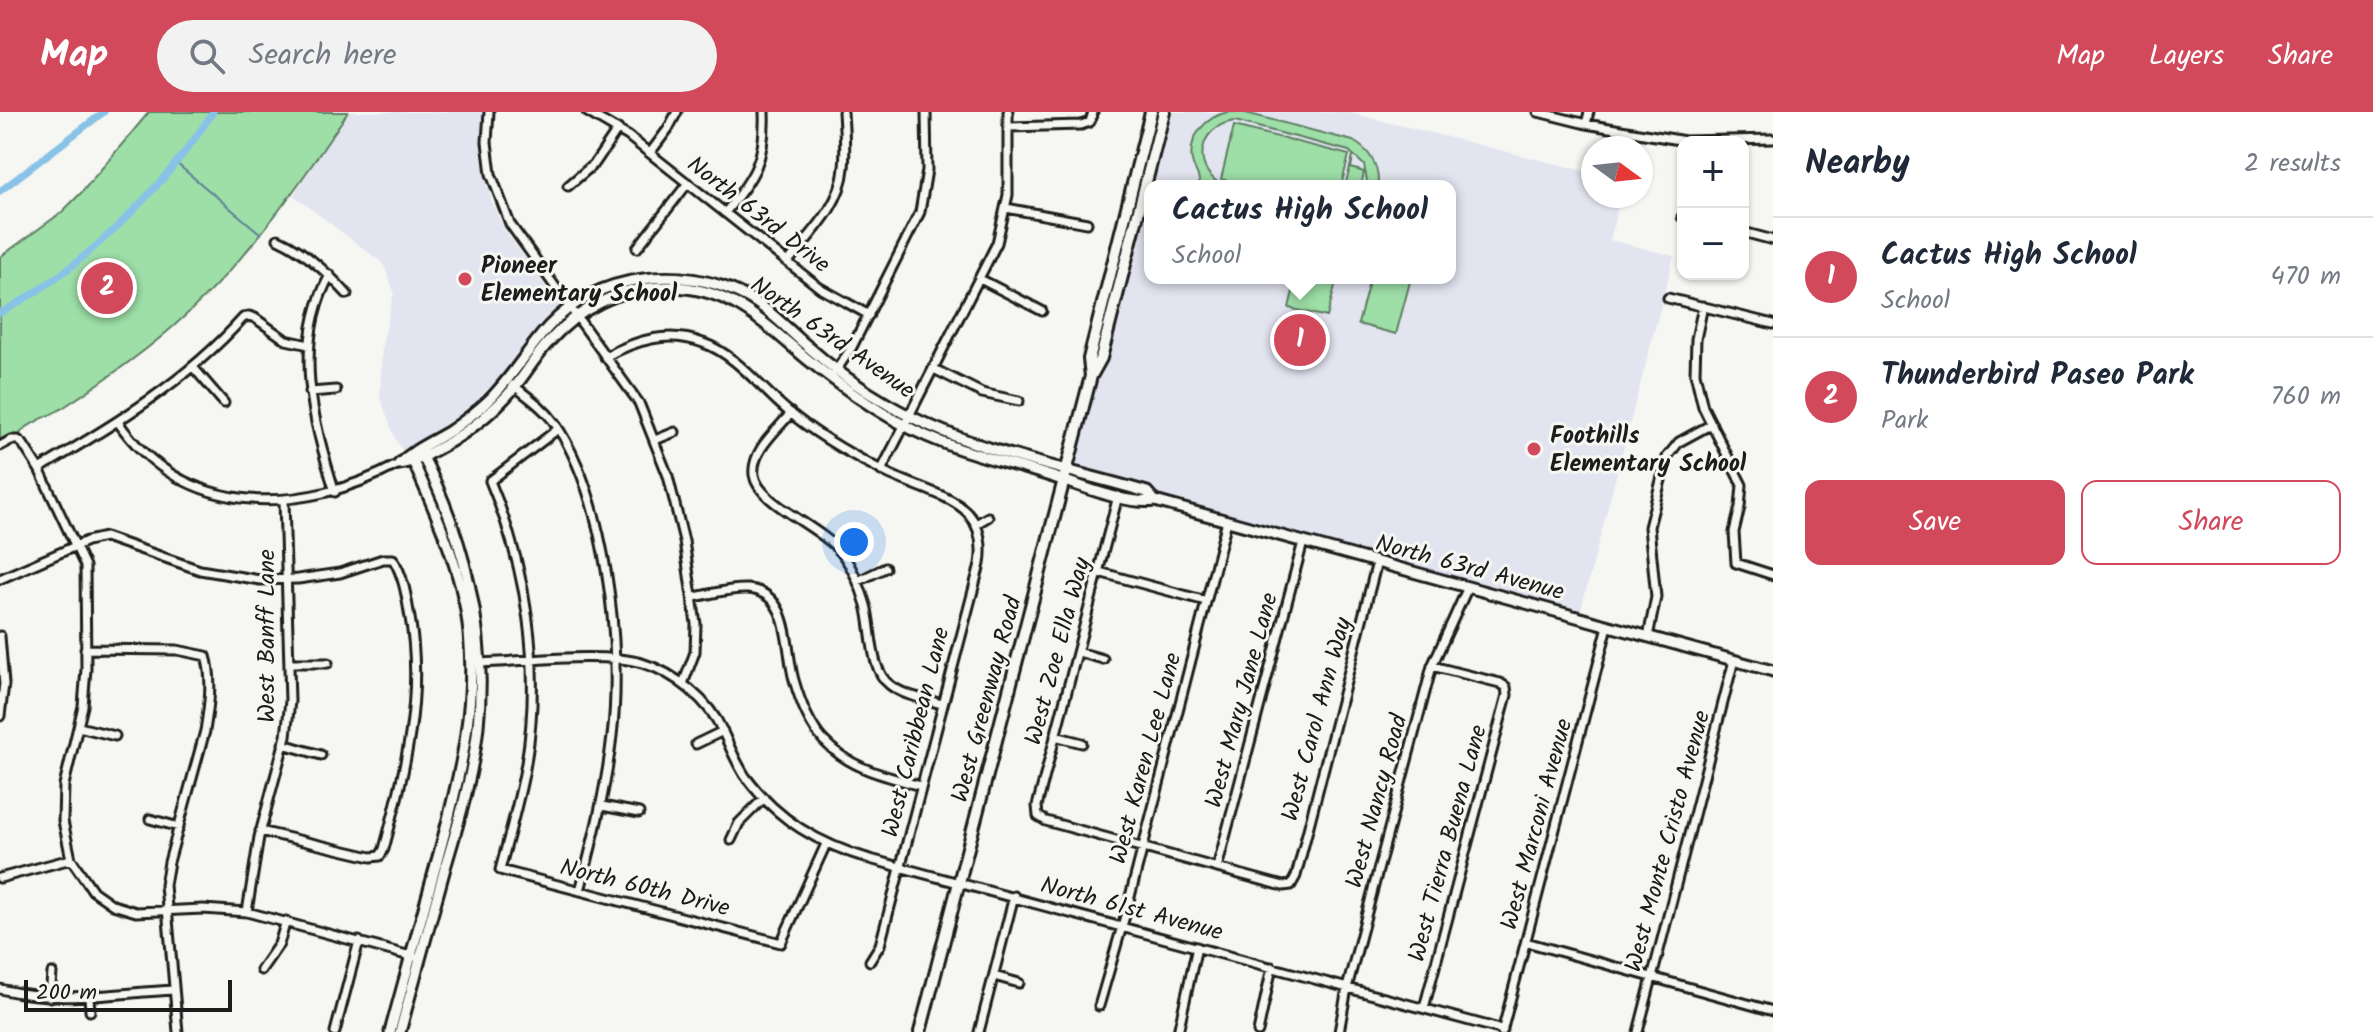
<!DOCTYPE html>
<meta charset="utf-8">
<style>
:root{--surface:#fff;--page:#f2f2f3;--text:#1f2937;--muted:#747a83;--line:#e0e1e3;--accent:#d1495b}
body{margin:0;font-family:Kalam,sans-serif;background:var(--page);color:var(--text)}
.controls{position:absolute;right:24px;top:24px;display:grid;overflow:hidden;border-radius:16px;box-shadow:0 2px 6px #0004}
.controls button{width:72px;height:72px;display:grid;place-items:center;padding:0;border:0;border-bottom:2px solid var(--line);background:var(--surface);color:var(--text);font:40px sans-serif}
.compass{position:absolute;left:1581px;top:24px;width:72px;height:72px;border-radius:50%;background:var(--surface);box-shadow:0 2px 6px #0004;rotate:105deg}
.scale{position:absolute;left:24px;bottom:20px;width:208px;box-sizing:border-box;padding-left:8px;border:4px solid #1c1c1c;border-top:0;font-size:22px;line-height:28px;white-space:nowrap;color:#1c1c1c;-webkit-text-stroke:6px #f6f6f2;paint-order:stroke}
.you{position:absolute;left:854px;top:430px;width:28px;height:28px;margin:-20px;border:6px solid #fff;border-radius:50%;background:#1a73e8;box-shadow:0 0 0 12px #1a73e833}
.badge{display:grid;place-items:center;width:52px;height:52px;border-radius:50%;background:var(--accent);color:#fff;font-size:26px;font-weight:700}
.pin{position:absolute;translate:-50% -50%;border:4px solid #fff;box-shadow:0 2px 8px #0006}
.popup{position:absolute;left:1144px;top:68px;width:312px;height:104px;box-sizing:border-box;display:grid;place-content:center;border-radius:16px;background:var(--surface);filter:drop-shadow(0 2px 6px #0005);font-size:26px;white-space:nowrap;color:var(--muted)}
.popup b{font-size:30px;color:var(--text)}
.popup::after{content:'';position:absolute;left:50%;top:100%;margin-left:-16px;border:16px solid transparent;border-top-color:var(--surface)}
.list{margin:0;padding:0;list-style:none}
h2{display:flex;justify-content:space-between;align-items:center;height:104px;margin:0;padding:0 32px;font-size:34px}
h2 small{font-size:26px;font-weight:400;color:var(--muted)}
.list li{display:grid;grid-template-columns:52px 1fr auto;gap:24px;align-items:center;box-sizing:border-box;height:120px;padding:0 32px;border-top:2px solid var(--line)}
.list b{display:block;font-size:30px;white-space:nowrap}
.list p{margin:0;font-size:26px;white-space:nowrap;color:var(--muted)}
.list em{font-size:26px;font-style:normal;color:var(--muted)}
.actions{display:flex;gap:16px;padding:24px 32px}
.actions a{flex:1;padding:18px 0;border:2px solid var(--accent);border-radius:16px;text-align:center;font-size:28px;color:var(--accent)}
.actions .main{background:var(--accent);color:#fff}
.icon{flex:none;width:44px;height:44px;fill:none;stroke:currentColor;stroke-width:2;stroke-linecap:round;stroke-linejoin:round}
.map{position:relative;flex:none;width:1773px;height:920px;overflow:hidden}
header{display:flex;align-items:center;gap:48px;box-sizing:border-box;height:112px;padding:0 40px;background:var(--accent);color:#fff}
header strong{font-size:38px}
nav{display:flex;gap:44px;margin-inline-start:auto;font-size:28px}
.search{width:560px;height:72px;background:var(--page);display:flex;align-items:center;gap:20px;box-sizing:border-box;padding:0 28px;border-radius:44px;color:var(--muted);font-size:30px}
main{display:flex}
aside{flex:1;background:var(--surface)}
.map>svg:first-child{display:block}
.built{fill:#e2e4f0;fill-rule:evenodd}
.park{fill:#9edfa8;stroke:#5d7e62;stroke-width:2}
.lines{fill:none;stroke-linecap:round;stroke-linejoin:round}
.stream{stroke:#5d8096;stroke-width:2}
.canal{stroke:#88c2e7;stroke-width:7}
.minor-casing{stroke:#1c1c1c;stroke-width:13}
.tertiary-casing{stroke:#1c1c1c;stroke-width:15}
.secondary-casing{stroke:#1c1c1c;stroke-width:16}
.minor{stroke:#f6f6f2;stroke-width:7}
.tertiary{stroke:#f6f6f2;stroke-width:9}
.secondary{stroke:#f6f6f2;stroke-width:10}
.poi-dot{fill:#d1495b;stroke:#f6f6f2;stroke-width:3}
.labels{text-anchor:middle;stroke-width:6;stroke-linejoin:round;paint-order:stroke}
.street-label{font-size:24px;fill:#1c1c1c;stroke:#f6f6f2}
.poi-label{font-size:24px;font-weight:bold;fill:#1c1c1c;stroke:#f6f6f2;text-anchor:start}
</style>
<header>
<strong>Map</strong>
<div class="search"><svg class="icon" aria-label="search" viewBox="0 0 24 24"><circle cx="10" cy="10" r="6"/><path d="M15 15l6 6"/></svg>Search here</div>
<nav><a>Map</a><a>Layers</a><a>Share</a></nav>
</header>
<main>
<div class="map">
<svg width="1773" height="920" viewBox="0 0 1773 920">
<rect width="100%" height="100%" fill="#f6f6f2"/>
<filter id="ink" filterUnits="userSpaceOnUse"><feTurbulence type="fractalNoise" baseFrequency=".0125" numOctaves="2"/><feDisplacementMap in="SourceGraphic" scale="16" xChannelSelector="R" yChannelSelector="G"/><feConvolveMatrix kernelMatrix="1 2 1 2 8 2 1 2 1" color-interpolation-filters="sRGB"/></filter>
<g filter="url(#ink)">
<path class="built" d="M348,0H483L481,45L492,91L504,117L561,195V199L498,271L493,272L468,296L405,342L396,328L380,285L382,234L394,180L386,158L381,150L293,83Z
M1158,0H1346L1593,61V84H1620L1610,128L1674,144L1579,505L1065,363ZM1150,74H1450V166H1150Z"/>
<path class="park" d="M149,0H348C290,87 230,172 146,237C119,258 90,278 61,297C49,304 34,309 23,318C20,321 19,324 18,328L0,334V145L62,100L82,80Z
M1228,0H1242L1353,29C1371,39 1379,54 1378,74H1368L1364,53L1349,39L1235,9C1197,13 1190,61 1226,74H1199C1201,64 1194,59 1192,49C1188,25 1205,5 1228,0Z
M1234,14L1349,43L1341,74H1248L1221,67Z
M1353,44L1351,56L1364,60L1361,74H1345Z
M1296,166H1337L1327,205L1289,196Z
M1370,166H1411L1396,222L1358,212Z"/>
<g class="lines">
<path class="stream" d="M176,51L261,122"/>
<path class="canal" d="M0,79L104,0
M0,201C82,158 163,77 213,0"/>
<defs>
<path id="minor" d="M489,0L487,30L491,62L510,112L639,291L668,364L684,429L696,512L695,540L683,572
M587,0L628,24L820,176L869,203
M1538,0L1586,12L1685,29L1773,27
M1586,12L1589,0
M1009,15L1081,13L1090,10L1093,0
M650,41L668,17L677,0
M568,74L595,51L618,17
M1006,96L1087,111
M725,101C754,64 766,49 764,0
M1682,105H1683
M1743,120L1773,128
M278,127C305,139 328,161 347,182
M637,136L688,71
M788,150C810,122 841,94 844,56C846,38 844,18 843,0
M330,163C292,233 313,309 335,380
M980,167L1042,199
M1668,186L1773,212
M1703,194L1696,227L1695,261L1703,295L1742,373L1740,395L1734,420L1736,451L1773,463
M605,245C636,228 668,218 703,231C736,242 762,278 788,299C815,322 850,342 881,358C905,372 949,381 968,401C981,416 983,433 980,452L880,833L870,849
M193,255L224,291
M934,257L982,281L1019,289
M835,260L852,235L920,100L927,58L926,0
M513,273C528,285 543,295 554,310C606,385 623,535 612,624C606,677 593,728 580,779
M310,280L336,278
M791,301C777,318 751,339 754,363C758,392 823,415 843,443C854,458 861,476 866,493C873,518 869,557 890,573C904,584 925,587 942,592
M118,310C186,408 303,403 399,352
M558,317L490,369C527,457 542,556 526,651C520,687 509,723 500,758L781,831L826,732
M655,328L675,320
M0,334L11,328H18L23,332L39,357L85,454L86,557L83,594L64,673L63,709L71,747L93,779L113,793L136,800L203,797L247,800L414,845
M39,357C112,314 186,270 243,206L249,204L255,206L286,228L309,233
M881,359L997,131L1008,83V0
M1118,384L1037,694L1038,704L1046,709L1283,774L1291,773L1296,764L1377,450
M976,412L988,405
M1099,460L1206,489
M0,467L87,429L105,425L200,458L260,468L298,467L340,461L383,447H393C403,463 406,482 409,500C425,582 405,658 384,737L380,744L371,745L260,719
M858,469L885,456
M694,485C711,482 730,476 748,477C792,481 785,538 794,568C800,589 808,611 823,628C850,657 885,664 921,674
M0,524L4,572L0,604
M1648,525L1656,485L1649,415L1667,345L1679,330L1712,312
M85,537L177,538L206,544C213,567 209,594 205,619L169,750L165,773L178,920
M1078,540L1103,547
M290,551H328
M477,551C523,550 599,539 642,551C675,561 709,588 723,620C730,635 736,650 745,664C777,708 819,732 870,747L1503,918
M79,615L115,624
M1055,624L1082,631
M283,632L321,643
M696,632L723,619
M602,694L639,701
M150,707L179,715
M731,728L739,711L764,686
M1217,756L1303,430
M0,766L71,747
M247,800L259,725L286,624L290,589L284,389
M1526,830L1773,899
M261,858L279,832L286,809
M994,864L1019,871
M0,877C61,892 113,881 174,878
M50,885L52,861
M89,885L90,899
M1099,894L1125,804L1227,409
M1424,896L1507,583L1506,575L1500,571L1432,554
M335,920L359,829
M979,920L1014,784
M1178,920L1197,835
M1258,920L1272,855
M1339,920L1347,876L1432,554L1468,475
M1502,920L1608,514
M1638,920L1734,548"/>
<path id="tertiary" d="M399,352C415,350 428,342 443,334C470,319 493,300 513,277C525,263 534,247 546,233C577,197 619,175 667,175C732,174 766,214 812,251C841,274 870,295 902,312C949,338 1000,348 1050,364C1080,373 1125,393 1155,389L1773,559
M399,352C414,337 432,330 450,319C463,310 476,300 488,289C511,267 527,238 549,214C599,161 681,152 745,184C768,196 786,216 806,233C832,256 859,276 889,293C969,339 1059,354 1147,380L1155,389
M390,920C405,865 420,811 435,756C459,670 482,583 465,493C454,440 433,394 411,345
M400,920C415,865 430,811 445,756C459,709 473,663 478,614C488,519 464,423 420,339"/>
<path id="secondary" d="M1091,264L1089,247L1151,0
M920,920L1091,264L1101,246L1164,0"/>
</defs>
<use href="#minor" class="minor-casing"/>
<use href="#tertiary" class="tertiary-casing"/>
<use href="#secondary" class="secondary-casing"/>
<use href="#minor" class="minor"/>
<use href="#tertiary" class="tertiary"/>
<use href="#secondary" class="secondary"/>
</g>
</g>
<g class="poi-dot">
<circle cx="465" cy="167" r="8"/>
<circle cx="1534" cy="337" r="8"/>
</g>
<g class="labels">
<g class="street-label">
<text transform="translate(759 102) rotate(38)" y="8">North 63rd Drive</text>
<text transform="translate(833 225) rotate(35)" y="8">North 63rd Avenue</text>
<text transform="translate(1470 455) rotate(15)" y="8">North 63rd Avenue</text>
<text transform="translate(266 524) rotate(-90)" y="8">West Banff Lane</text>
<text transform="translate(1057 539) rotate(-75)" y="8">West Zoe Ella Way</text>
<text transform="translate(986 587) rotate(-75)" y="8">West Greenway Road</text>
<text transform="translate(1241 588) rotate(-75)" y="8">West Mary Jane Lane</text>
<text transform="translate(1316 607) rotate(-75)" y="8">West Carol Ann Way</text>
<text transform="translate(915 620) rotate(-76)" y="8">West Caribbean Lane</text>
<text transform="translate(1145 646) rotate(-75)" y="8">West Karen Lee Lane</text>
<text transform="translate(1376 689) rotate(-75)" y="8">West Nancy Road</text>
<text transform="translate(1536 712) rotate(-75)" y="8">West Marconi Avenue</text>
<text transform="translate(1667 729) rotate(-75)" y="8">West Monte Cristo Avenue</text>
<text transform="translate(1447 731) rotate(-75)" y="8">West Tierra Buena Lane</text>
<text transform="translate(645 775) rotate(14)" y="8">North 60th Drive</text>
<text transform="translate(1132 796) rotate(15)" y="8">North 61st Avenue</text>
</g>
<g class="poi-label">
<text x="481" y="161">Pioneer<tspan x="481" dy="28">Elementary School</tspan></text>
<text x="1550" y="331">Foothills<tspan x="1550" dy="28">Elementary School</tspan></text>
</g>
</g>
</svg>
<div class="controls">
<button>+</button>
<button>−</button>
</div>
<svg class="compass" viewBox="-18 -18 36 36"><path d="M0-13l5 13h-10z" fill="#e53935"/><path d="M0 13l5-13h-10z" fill="#747a83"/></svg>
<div class="scale">200 m</div>
<div class="you"></div>
<div class="pin badge" style="left:1300px;top:228px">1</div>
<div class="popup"><b>Cactus High School</b>School</div>
<div class="pin badge" style="left:107px;top:176px">2</div>
</div>
<aside>
<h2>Nearby<small>2 results</small></h2>
<ul class="list">
<li><span class="badge">1</span><div><b>Cactus High School</b><p>School</p></div><em>470 m</em></li>
<li><span class="badge">2</span><div><b>Thunderbird Paseo Park</b><p>Park</p></div><em>760 m</em></li>
</ul>
<div class="actions"><a class="main">Save</a><a>Share</a></div>
</aside>
</main>
